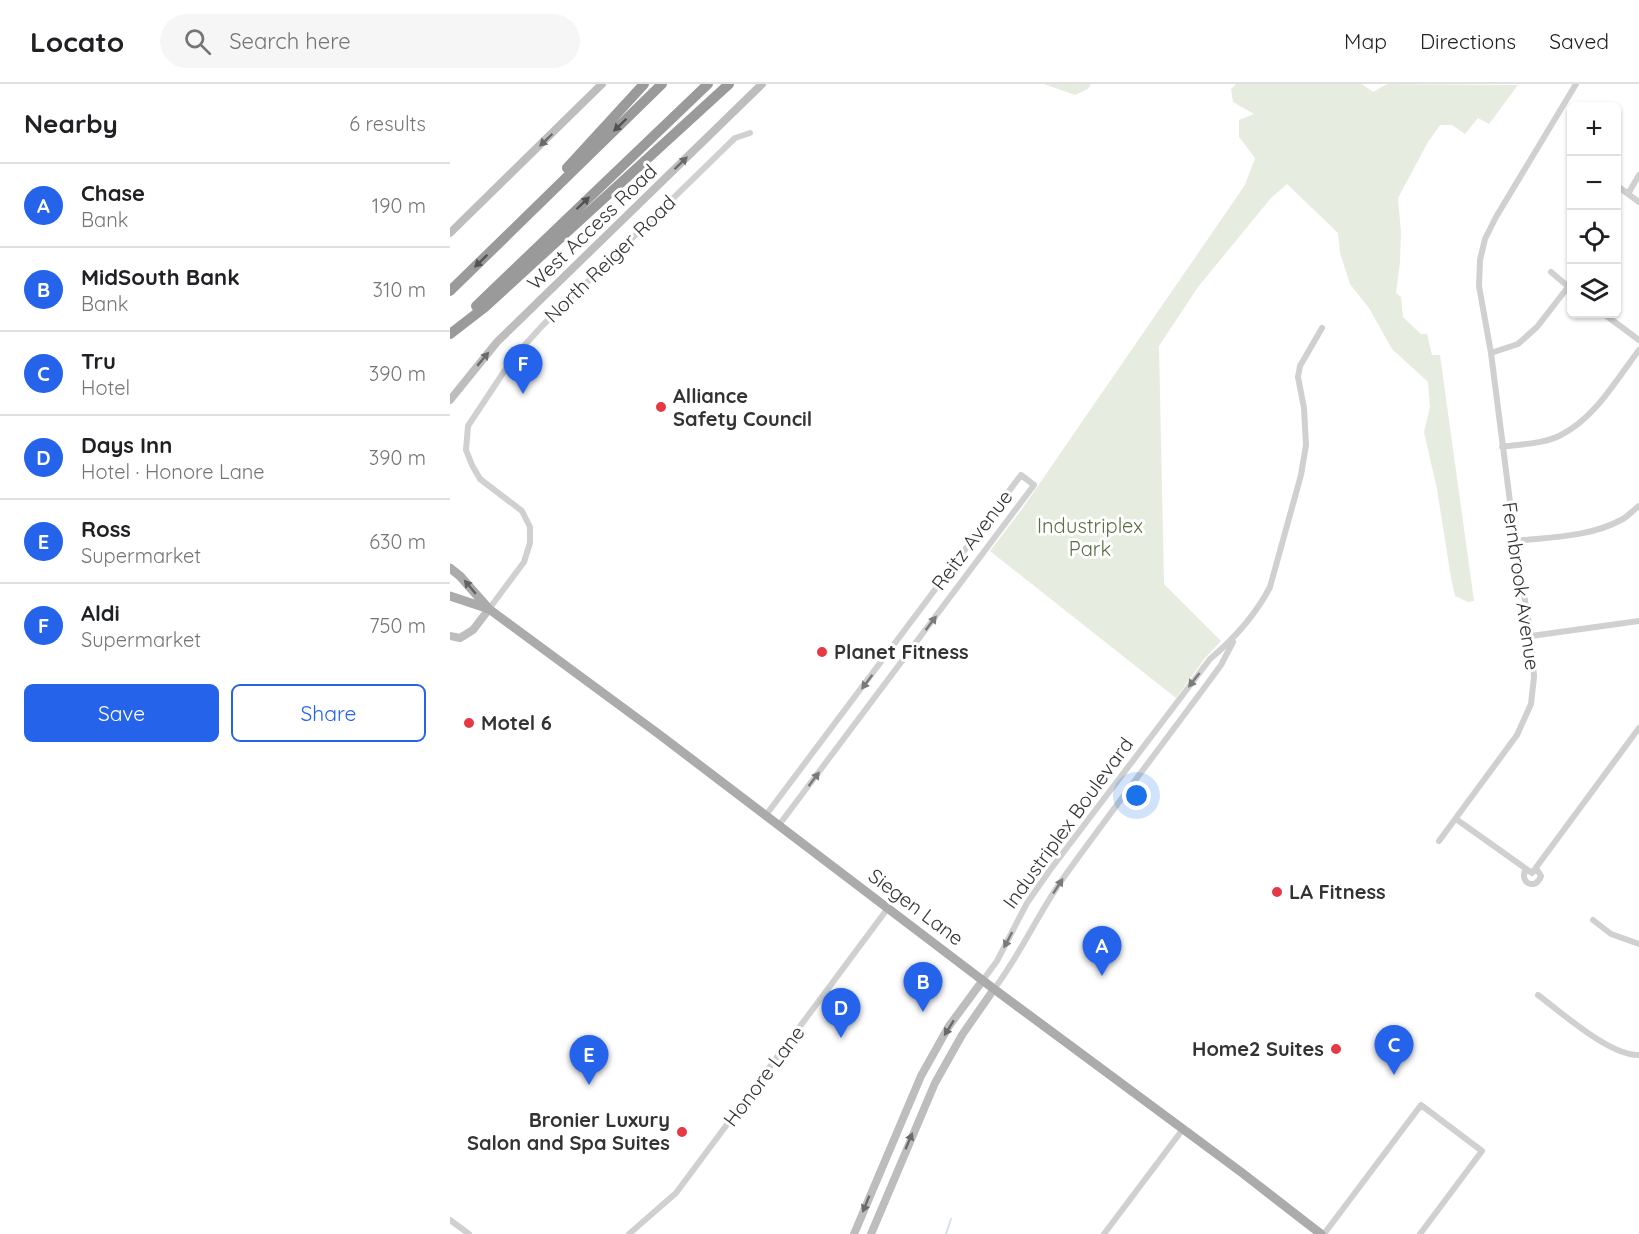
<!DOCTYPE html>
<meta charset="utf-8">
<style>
:root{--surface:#fff;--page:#f6f6f6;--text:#202124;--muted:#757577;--line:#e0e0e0;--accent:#2563eb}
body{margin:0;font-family:Quicksand,sans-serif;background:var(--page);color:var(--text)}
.controls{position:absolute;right:18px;top:18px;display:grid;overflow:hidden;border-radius:9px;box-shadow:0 2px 4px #0004}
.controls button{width:54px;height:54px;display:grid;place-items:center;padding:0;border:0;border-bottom:2px solid var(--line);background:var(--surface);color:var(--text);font:30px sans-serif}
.you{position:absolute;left:687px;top:712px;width:21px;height:21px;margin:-15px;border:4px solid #fff;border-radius:50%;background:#1a73e8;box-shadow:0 0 0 9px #1a73e833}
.badge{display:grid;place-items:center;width:39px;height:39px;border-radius:50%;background:var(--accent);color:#fff;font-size:20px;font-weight:700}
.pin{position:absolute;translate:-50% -50px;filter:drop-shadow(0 2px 3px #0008)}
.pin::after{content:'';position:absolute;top:32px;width:21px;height:18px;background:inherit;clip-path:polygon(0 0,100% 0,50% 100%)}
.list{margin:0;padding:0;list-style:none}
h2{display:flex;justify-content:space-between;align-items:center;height:78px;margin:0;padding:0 24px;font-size:26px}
h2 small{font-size:20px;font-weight:400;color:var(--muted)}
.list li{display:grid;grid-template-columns:39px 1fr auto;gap:18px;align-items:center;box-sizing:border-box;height:84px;padding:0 24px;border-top:2px solid var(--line)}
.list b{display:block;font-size:22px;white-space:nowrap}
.list p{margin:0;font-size:20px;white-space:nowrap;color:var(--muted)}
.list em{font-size:20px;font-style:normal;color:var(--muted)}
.actions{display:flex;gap:12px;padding:18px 24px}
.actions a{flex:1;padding:14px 0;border:2px solid var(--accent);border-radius:9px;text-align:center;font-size:21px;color:var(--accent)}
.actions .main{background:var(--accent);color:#fff}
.icon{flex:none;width:33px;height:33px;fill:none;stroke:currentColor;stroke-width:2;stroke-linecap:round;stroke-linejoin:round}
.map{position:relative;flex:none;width:1189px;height:1150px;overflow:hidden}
header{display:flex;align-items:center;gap:36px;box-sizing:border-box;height:84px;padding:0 30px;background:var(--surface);border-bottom:2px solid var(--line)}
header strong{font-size:28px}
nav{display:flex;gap:33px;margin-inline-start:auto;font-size:21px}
.search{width:420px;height:54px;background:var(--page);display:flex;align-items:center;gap:15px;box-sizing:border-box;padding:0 21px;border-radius:33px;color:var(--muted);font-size:22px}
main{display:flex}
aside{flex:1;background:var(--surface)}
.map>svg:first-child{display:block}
.green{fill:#e6ecdf}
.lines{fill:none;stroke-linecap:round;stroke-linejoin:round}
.stream{stroke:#cfe2ee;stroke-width:2}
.street{stroke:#d0d0d0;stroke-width:6}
.secondary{stroke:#bdbdbd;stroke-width:8}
.primary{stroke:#ababab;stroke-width:9}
.highway{stroke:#9a9a9a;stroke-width:10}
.oneway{fill:#525252}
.oneway2{fill:#6a6a6a}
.oneway3{fill:#636363}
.oneway4{fill:#7a7a7a}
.poi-dot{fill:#e63946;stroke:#fff;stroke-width:2}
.labels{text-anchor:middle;stroke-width:6;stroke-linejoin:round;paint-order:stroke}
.street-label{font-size:20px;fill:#333;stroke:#fff}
.poi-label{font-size:20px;font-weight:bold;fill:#333;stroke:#fff;text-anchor:start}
.park-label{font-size:20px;fill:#56703f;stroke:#fff}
</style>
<header>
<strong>Locato</strong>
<div class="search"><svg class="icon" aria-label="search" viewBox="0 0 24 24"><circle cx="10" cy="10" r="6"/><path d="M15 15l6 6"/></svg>Search here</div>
<nav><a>Map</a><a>Directions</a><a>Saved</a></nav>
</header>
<main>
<aside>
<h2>Nearby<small>6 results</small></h2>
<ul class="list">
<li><span class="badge">A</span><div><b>Chase</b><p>Bank</p></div><em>190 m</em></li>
<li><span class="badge">B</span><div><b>MidSouth Bank</b><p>Bank</p></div><em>310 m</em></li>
<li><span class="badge">C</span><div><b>Tru</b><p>Hotel</p></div><em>390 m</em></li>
<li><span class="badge">D</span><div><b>Days Inn</b><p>Hotel · Honore Lane</p></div><em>390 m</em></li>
<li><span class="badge">E</span><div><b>Ross</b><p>Supermarket</p></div><em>630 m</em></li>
<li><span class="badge">F</span><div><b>Aldi</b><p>Supermarket</p></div><em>750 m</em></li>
</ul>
<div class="actions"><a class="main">Save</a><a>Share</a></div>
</aside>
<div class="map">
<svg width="1189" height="1150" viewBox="0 0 1189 1150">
<rect width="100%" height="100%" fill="#fff"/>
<path class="green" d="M594,0H641L638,5L625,11Z
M786,0H912L923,8L937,0L1068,1L1039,40L1028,34L1015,50L1002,41H990L978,58L948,114L951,148L950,178L946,209L951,213L953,233L971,250H977L982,271H990L1024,517L1018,518L1005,512L1001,494L987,405L974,348L980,323L978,298L942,265L919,224L900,200L890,169L888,149L837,100L821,114L748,203L709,262L714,500L771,557L755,574L726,614L540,467L572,425L795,101L805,74L789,53V36L804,30L783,18L781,5Z"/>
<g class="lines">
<path class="stream" d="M496,1150L501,1135"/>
<path class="street" d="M1166,101L1189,118
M1178,110L1189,91
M1101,188L1121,205
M1154,230L1189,256
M1041,269L1068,260L1087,243L1118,203
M1052,363C1071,360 1094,360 1111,351C1145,334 1166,296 1189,266
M1065,457C1100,453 1140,453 1171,436C1178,433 1183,426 1189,422
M39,525L74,478L80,459V443L72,427L30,395L22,381L16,366L18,342L63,274L92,242L285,54L300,49
M1081,552L1189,537
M316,731L571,391L584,401L329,741
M1006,735L1082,789L1189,644
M989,757L1067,651L1081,620L1084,593L1081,552L1065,457L1041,269L1029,202L1030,176L1035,155L1046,133L1126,0
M1076,785C1068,799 1086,807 1091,792L1086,784
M1143,836L1161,850L1189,860
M533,896L547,877L577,819L600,786L760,575C785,554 805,532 820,503L851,391L856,361L854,324L848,293L850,282L872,244
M544,905C571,870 588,829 614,793C665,722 719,652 771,581L783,558
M1088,911C1112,929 1160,972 1189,971
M0,1136L19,1150
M179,1150L226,1109L438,824
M654,1150L733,1045
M874,1150L971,1021L1032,1067L970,1150"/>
<path class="secondary" d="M0,149L152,0
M0,316L47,258L312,0
M0,552L10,554L23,546L39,525
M404,1150L471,992L499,942L533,896
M421,1150L485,999L512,951L544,905"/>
<path class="primary" d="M0,484L10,492L39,525L210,651L544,905L791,1088L871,1150
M0,512L39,525"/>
<path class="highway" d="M117,84L194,0
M0,207L212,0
M26,222L258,0
M0,250L35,223L279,0"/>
</g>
<defs><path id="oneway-solid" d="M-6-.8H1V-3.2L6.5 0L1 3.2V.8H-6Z" transform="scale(1.5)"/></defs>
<g class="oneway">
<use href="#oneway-solid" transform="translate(170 41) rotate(136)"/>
<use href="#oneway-solid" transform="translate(133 119) rotate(-44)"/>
<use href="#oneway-solid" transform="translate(31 177) rotate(136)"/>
</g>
<g class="oneway2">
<use href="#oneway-solid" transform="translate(96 56) rotate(136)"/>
<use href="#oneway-solid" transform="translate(231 79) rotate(-44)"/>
<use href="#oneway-solid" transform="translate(33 275) rotate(-50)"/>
<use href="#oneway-solid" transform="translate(499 944) rotate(122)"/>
<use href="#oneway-solid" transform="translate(459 1057) rotate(-67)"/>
<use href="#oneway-solid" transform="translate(416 1120) rotate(112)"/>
</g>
<use class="oneway3" href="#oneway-solid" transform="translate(20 503) rotate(-130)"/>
<g class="oneway4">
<use href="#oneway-solid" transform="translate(481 539) rotate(-53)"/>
<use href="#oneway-solid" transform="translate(744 596) rotate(128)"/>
<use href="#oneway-solid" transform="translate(417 598) rotate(127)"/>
<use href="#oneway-solid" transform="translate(364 695) rotate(-53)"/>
<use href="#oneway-solid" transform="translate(608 802) rotate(-57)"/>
<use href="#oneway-solid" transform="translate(558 856) rotate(118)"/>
</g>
<g class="poi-dot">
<circle cx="211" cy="323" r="6"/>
<circle cx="372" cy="568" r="6"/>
<circle cx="19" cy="639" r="6"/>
<circle cx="827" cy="808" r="6"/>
<circle cx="886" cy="965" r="6"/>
<circle cx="232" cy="1048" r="6"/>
</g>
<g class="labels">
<g class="street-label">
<text transform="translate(142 143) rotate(-44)" y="7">West Access Road</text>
<text transform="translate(160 175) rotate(-44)" y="7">North Reiger Road</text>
<text transform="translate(522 456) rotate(-53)" y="7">Reitz Avenue</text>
<text transform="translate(1071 502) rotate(82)" y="7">Fernbrook Avenue</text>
<text transform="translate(618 739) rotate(-54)" y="7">Industriplex Boulevard</text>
<text transform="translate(466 823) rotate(37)" y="7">Siegen Lane</text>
<text transform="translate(314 992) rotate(-53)" y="7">Honore Lane</text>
</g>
<g class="poi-label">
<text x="223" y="319">Alliance<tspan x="223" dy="23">Safety Council</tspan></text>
<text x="384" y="575">Planet Fitness</text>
<text x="31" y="646">Motel 6</text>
<text x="839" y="815">LA Fitness</text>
<text x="874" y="972" text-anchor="end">Home2 Suites</text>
<text x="220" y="1043" text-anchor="end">Bronier Luxury<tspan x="220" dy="23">Salon and Spa Suites</tspan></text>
</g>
<g class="park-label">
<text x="640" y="449">Industriplex<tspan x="640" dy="23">Park</tspan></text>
</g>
</g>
</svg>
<div class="controls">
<button>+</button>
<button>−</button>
<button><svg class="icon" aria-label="locate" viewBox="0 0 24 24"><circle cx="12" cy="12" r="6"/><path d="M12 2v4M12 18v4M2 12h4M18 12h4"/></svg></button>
<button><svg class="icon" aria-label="layers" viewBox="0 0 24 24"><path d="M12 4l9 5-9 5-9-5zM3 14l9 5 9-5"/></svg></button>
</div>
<div class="you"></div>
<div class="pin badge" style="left:652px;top:892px">A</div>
<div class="pin badge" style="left:473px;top:928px">B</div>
<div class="pin badge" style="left:944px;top:991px">C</div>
<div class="pin badge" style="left:391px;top:954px">D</div>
<div class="pin badge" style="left:139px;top:1001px">E</div>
<div class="pin badge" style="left:73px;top:310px">F</div>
</div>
</main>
